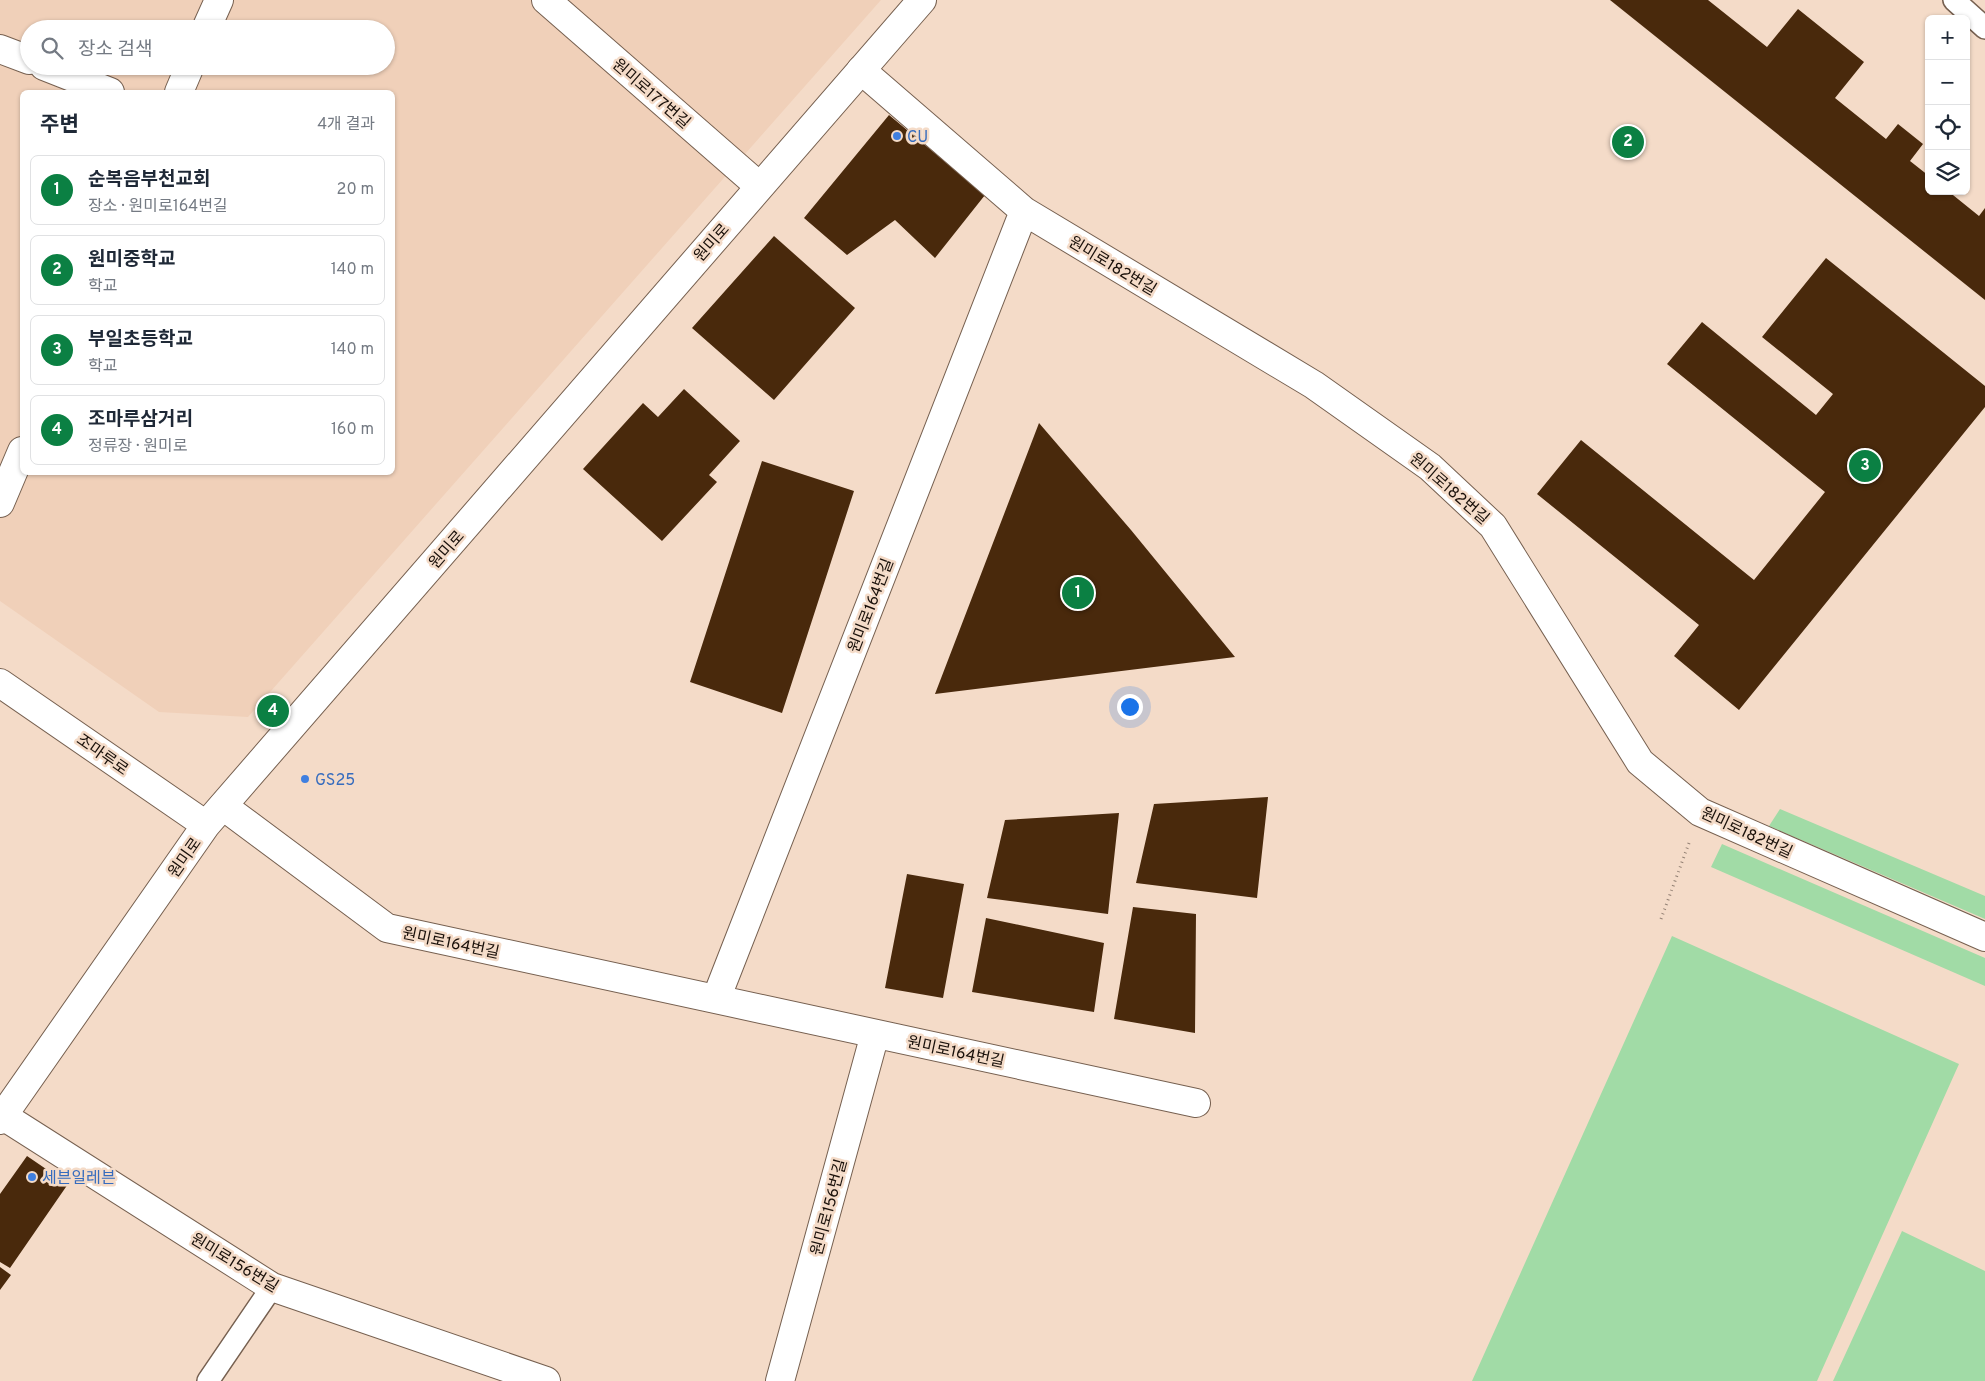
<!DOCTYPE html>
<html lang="ko">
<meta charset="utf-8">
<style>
:root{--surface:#fff;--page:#f6f6f7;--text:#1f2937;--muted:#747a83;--line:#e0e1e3;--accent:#0b8043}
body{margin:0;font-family:Overpass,"Noto Sans KR",sans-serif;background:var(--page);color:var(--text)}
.controls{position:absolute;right:15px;top:15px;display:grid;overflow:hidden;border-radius:8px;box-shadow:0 1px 4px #0004}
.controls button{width:45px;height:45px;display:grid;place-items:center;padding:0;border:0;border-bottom:1px solid var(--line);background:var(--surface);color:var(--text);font:25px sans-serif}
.you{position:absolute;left:1129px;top:706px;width:18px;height:18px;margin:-12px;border:4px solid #fff;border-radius:50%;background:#1a73e8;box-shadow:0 0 0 8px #1a73e833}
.badge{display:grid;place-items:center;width:32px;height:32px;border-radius:50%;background:var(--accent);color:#fff;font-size:16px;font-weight:700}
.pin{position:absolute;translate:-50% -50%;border:2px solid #fff;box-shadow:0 1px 5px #0006}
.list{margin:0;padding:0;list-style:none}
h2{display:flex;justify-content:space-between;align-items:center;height:65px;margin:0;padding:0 20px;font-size:21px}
h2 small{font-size:16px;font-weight:400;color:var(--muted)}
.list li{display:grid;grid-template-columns:32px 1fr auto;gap:15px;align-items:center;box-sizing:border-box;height:70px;margin:0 10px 10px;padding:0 10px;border:1px solid var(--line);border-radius:8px}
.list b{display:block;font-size:19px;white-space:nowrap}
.list p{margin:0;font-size:16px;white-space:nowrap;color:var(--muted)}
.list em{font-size:16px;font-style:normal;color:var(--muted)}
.icon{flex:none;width:28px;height:28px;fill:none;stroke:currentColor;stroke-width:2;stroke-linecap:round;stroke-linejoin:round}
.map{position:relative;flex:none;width:1985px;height:1381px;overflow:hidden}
.search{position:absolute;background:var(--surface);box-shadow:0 1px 4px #0004;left:20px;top:20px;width:375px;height:55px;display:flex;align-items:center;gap:12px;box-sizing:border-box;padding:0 18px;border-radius:28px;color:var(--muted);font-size:19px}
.panel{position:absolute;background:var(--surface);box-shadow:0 1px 4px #0004;left:20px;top:90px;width:375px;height:385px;border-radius:8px}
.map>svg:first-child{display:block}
.built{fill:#f0d0b9;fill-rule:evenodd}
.green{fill:#a1dba6}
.building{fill:#49290c}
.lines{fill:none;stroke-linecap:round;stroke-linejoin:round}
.service-casing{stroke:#766050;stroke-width:24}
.minor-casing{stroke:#766050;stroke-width:30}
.tertiary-casing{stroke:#766050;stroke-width:30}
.path{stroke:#948275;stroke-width:3;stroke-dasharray:1 4;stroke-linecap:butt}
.service{stroke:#fff;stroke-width:21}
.minor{stroke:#fff;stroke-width:28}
.tertiary{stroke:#fff;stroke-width:28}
.shop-dot{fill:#3f7fe0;stroke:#f4dbc8;stroke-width:2}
.labels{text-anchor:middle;stroke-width:5;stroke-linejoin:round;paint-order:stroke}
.street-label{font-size:16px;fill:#19100a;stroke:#f4dbc8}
.shop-label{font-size:16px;fill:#366cbe;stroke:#f4dbc8;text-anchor:start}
</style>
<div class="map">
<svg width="1985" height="1381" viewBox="0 0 1985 1381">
<rect width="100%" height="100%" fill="#f4dbc8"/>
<path class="built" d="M0,0H881L248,717L159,712L0,601ZM29,29H386V66H29ZM22,92H392V472H22Z"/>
<path class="green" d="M1780,809L1985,896V919L1769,826Z
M1722,844L1985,958V986L1711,867Z
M1672,936L1959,1064L1817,1381H1472Z
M1902,1231L1985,1271V1381H1833Z"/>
<path class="building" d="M1610,0H1708L1767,47L1798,9L1864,62L1835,98L1886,139L1898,124L1923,144L1910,161L1929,176V191H1948L1979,216L1985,208V300Z
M889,115L985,195L935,258L895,220L847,255L804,218Z
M774,236L855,308L774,400L692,328Z
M1826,258L1985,386V407L1739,710L1674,656L1699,625L1537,494L1581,440L1754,580L1825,492L1667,364L1702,322L1816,415L1833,394L1762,337Z
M684,389L740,441L709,475L717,482L662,541L583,469L643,403L658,417Z
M1039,423L1131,530L1235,657L935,694Z
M762,461L854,491L782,713L690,682Z
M1268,797L1257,898L1136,883L1154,804Z
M1119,813L1108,914L987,898L1005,820Z
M907,874L964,884L943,998L885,988Z
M1133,907L1196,914L1195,1033L1114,1019Z
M986,918L1104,943L1094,1012L972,992Z
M27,1156L68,1184L10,1268L0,1262V1194Z
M0,1267L11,1275L0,1290Z"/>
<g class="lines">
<defs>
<path id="service" d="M1954,0L1985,28
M208,1381L272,1287"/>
<path id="minor" d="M546,0L759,186
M206,29L219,0
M0,49L29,60
M44,66L110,92
M861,70L1024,211L1314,385L1430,467L1493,526L1640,762L1700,812L1985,937
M179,92L190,66
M0,503L22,451
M223,806L387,928L1196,1103
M716,999L1024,211
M0,1114L272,1287L546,1381
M780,1381L875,1034"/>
<path id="tertiary" d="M0,683L206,825
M0,1120L206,825L922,0"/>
</defs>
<use href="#service" class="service-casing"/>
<use href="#minor" class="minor-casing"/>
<use href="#tertiary" class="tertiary-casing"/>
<path class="path" d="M1661,919L1689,843"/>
<use href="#service" class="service"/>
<use href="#minor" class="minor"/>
<use href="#tertiary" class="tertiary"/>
</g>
<g class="shop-dot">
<circle cx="897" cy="136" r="5"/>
<circle cx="305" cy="779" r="5"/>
<circle cx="32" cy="1177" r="5"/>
</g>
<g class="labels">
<g class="street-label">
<text transform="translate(652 93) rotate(41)" y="6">원미로177번길</text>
<text transform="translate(711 242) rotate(-49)" y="6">원미로</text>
<text transform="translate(1113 265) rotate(31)" y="6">원미로182번길</text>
<text transform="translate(1450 488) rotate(41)" y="6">원미로182번길</text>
<text transform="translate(446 549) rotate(-49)" y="6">원미로</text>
<text transform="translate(870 605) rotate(-69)" y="6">원미로164번길</text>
<text transform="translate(103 754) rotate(35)" y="6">조마루로</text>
<text transform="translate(1747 832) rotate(25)" y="6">원미로182번길</text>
<text transform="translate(184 857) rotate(-55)" y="6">원미로</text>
<text transform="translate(451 942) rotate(12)" y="6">원미로164번길</text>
<text transform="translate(956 1051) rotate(12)" y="6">원미로164번길</text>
<text transform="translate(828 1207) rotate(-75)" y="6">원미로156번길</text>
<text transform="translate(235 1262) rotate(31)" y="6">원미로156번길</text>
</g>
<g class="shop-label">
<text x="907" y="142">CU</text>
<text x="315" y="785">GS25</text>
<text x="42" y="1183">세븐일레븐</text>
</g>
</g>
</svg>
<div class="controls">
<button>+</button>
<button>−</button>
<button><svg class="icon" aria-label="locate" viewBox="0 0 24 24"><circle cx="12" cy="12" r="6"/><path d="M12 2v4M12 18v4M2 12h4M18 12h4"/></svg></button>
<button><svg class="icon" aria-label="layers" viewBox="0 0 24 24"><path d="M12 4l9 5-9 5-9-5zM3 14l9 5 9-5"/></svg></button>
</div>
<div class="you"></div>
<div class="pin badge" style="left:1078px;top:593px">1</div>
<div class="pin badge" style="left:1628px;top:142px">2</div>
<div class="pin badge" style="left:1865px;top:466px">3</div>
<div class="pin badge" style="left:273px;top:711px">4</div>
<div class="search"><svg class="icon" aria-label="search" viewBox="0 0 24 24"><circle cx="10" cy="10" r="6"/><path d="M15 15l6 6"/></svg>장소 검색</div>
<section class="panel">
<h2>주변<small>4개 결과</small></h2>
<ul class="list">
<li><span class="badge">1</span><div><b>순복음부천교회</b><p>장소 · 원미로164번길</p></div><em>20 m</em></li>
<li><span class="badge">2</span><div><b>원미중학교</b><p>학교</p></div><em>140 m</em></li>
<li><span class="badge">3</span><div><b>부일초등학교</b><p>학교</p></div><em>140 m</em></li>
<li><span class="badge">4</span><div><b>조마루삼거리</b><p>정류장 · 원미로</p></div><em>160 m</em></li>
</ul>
</section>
</div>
